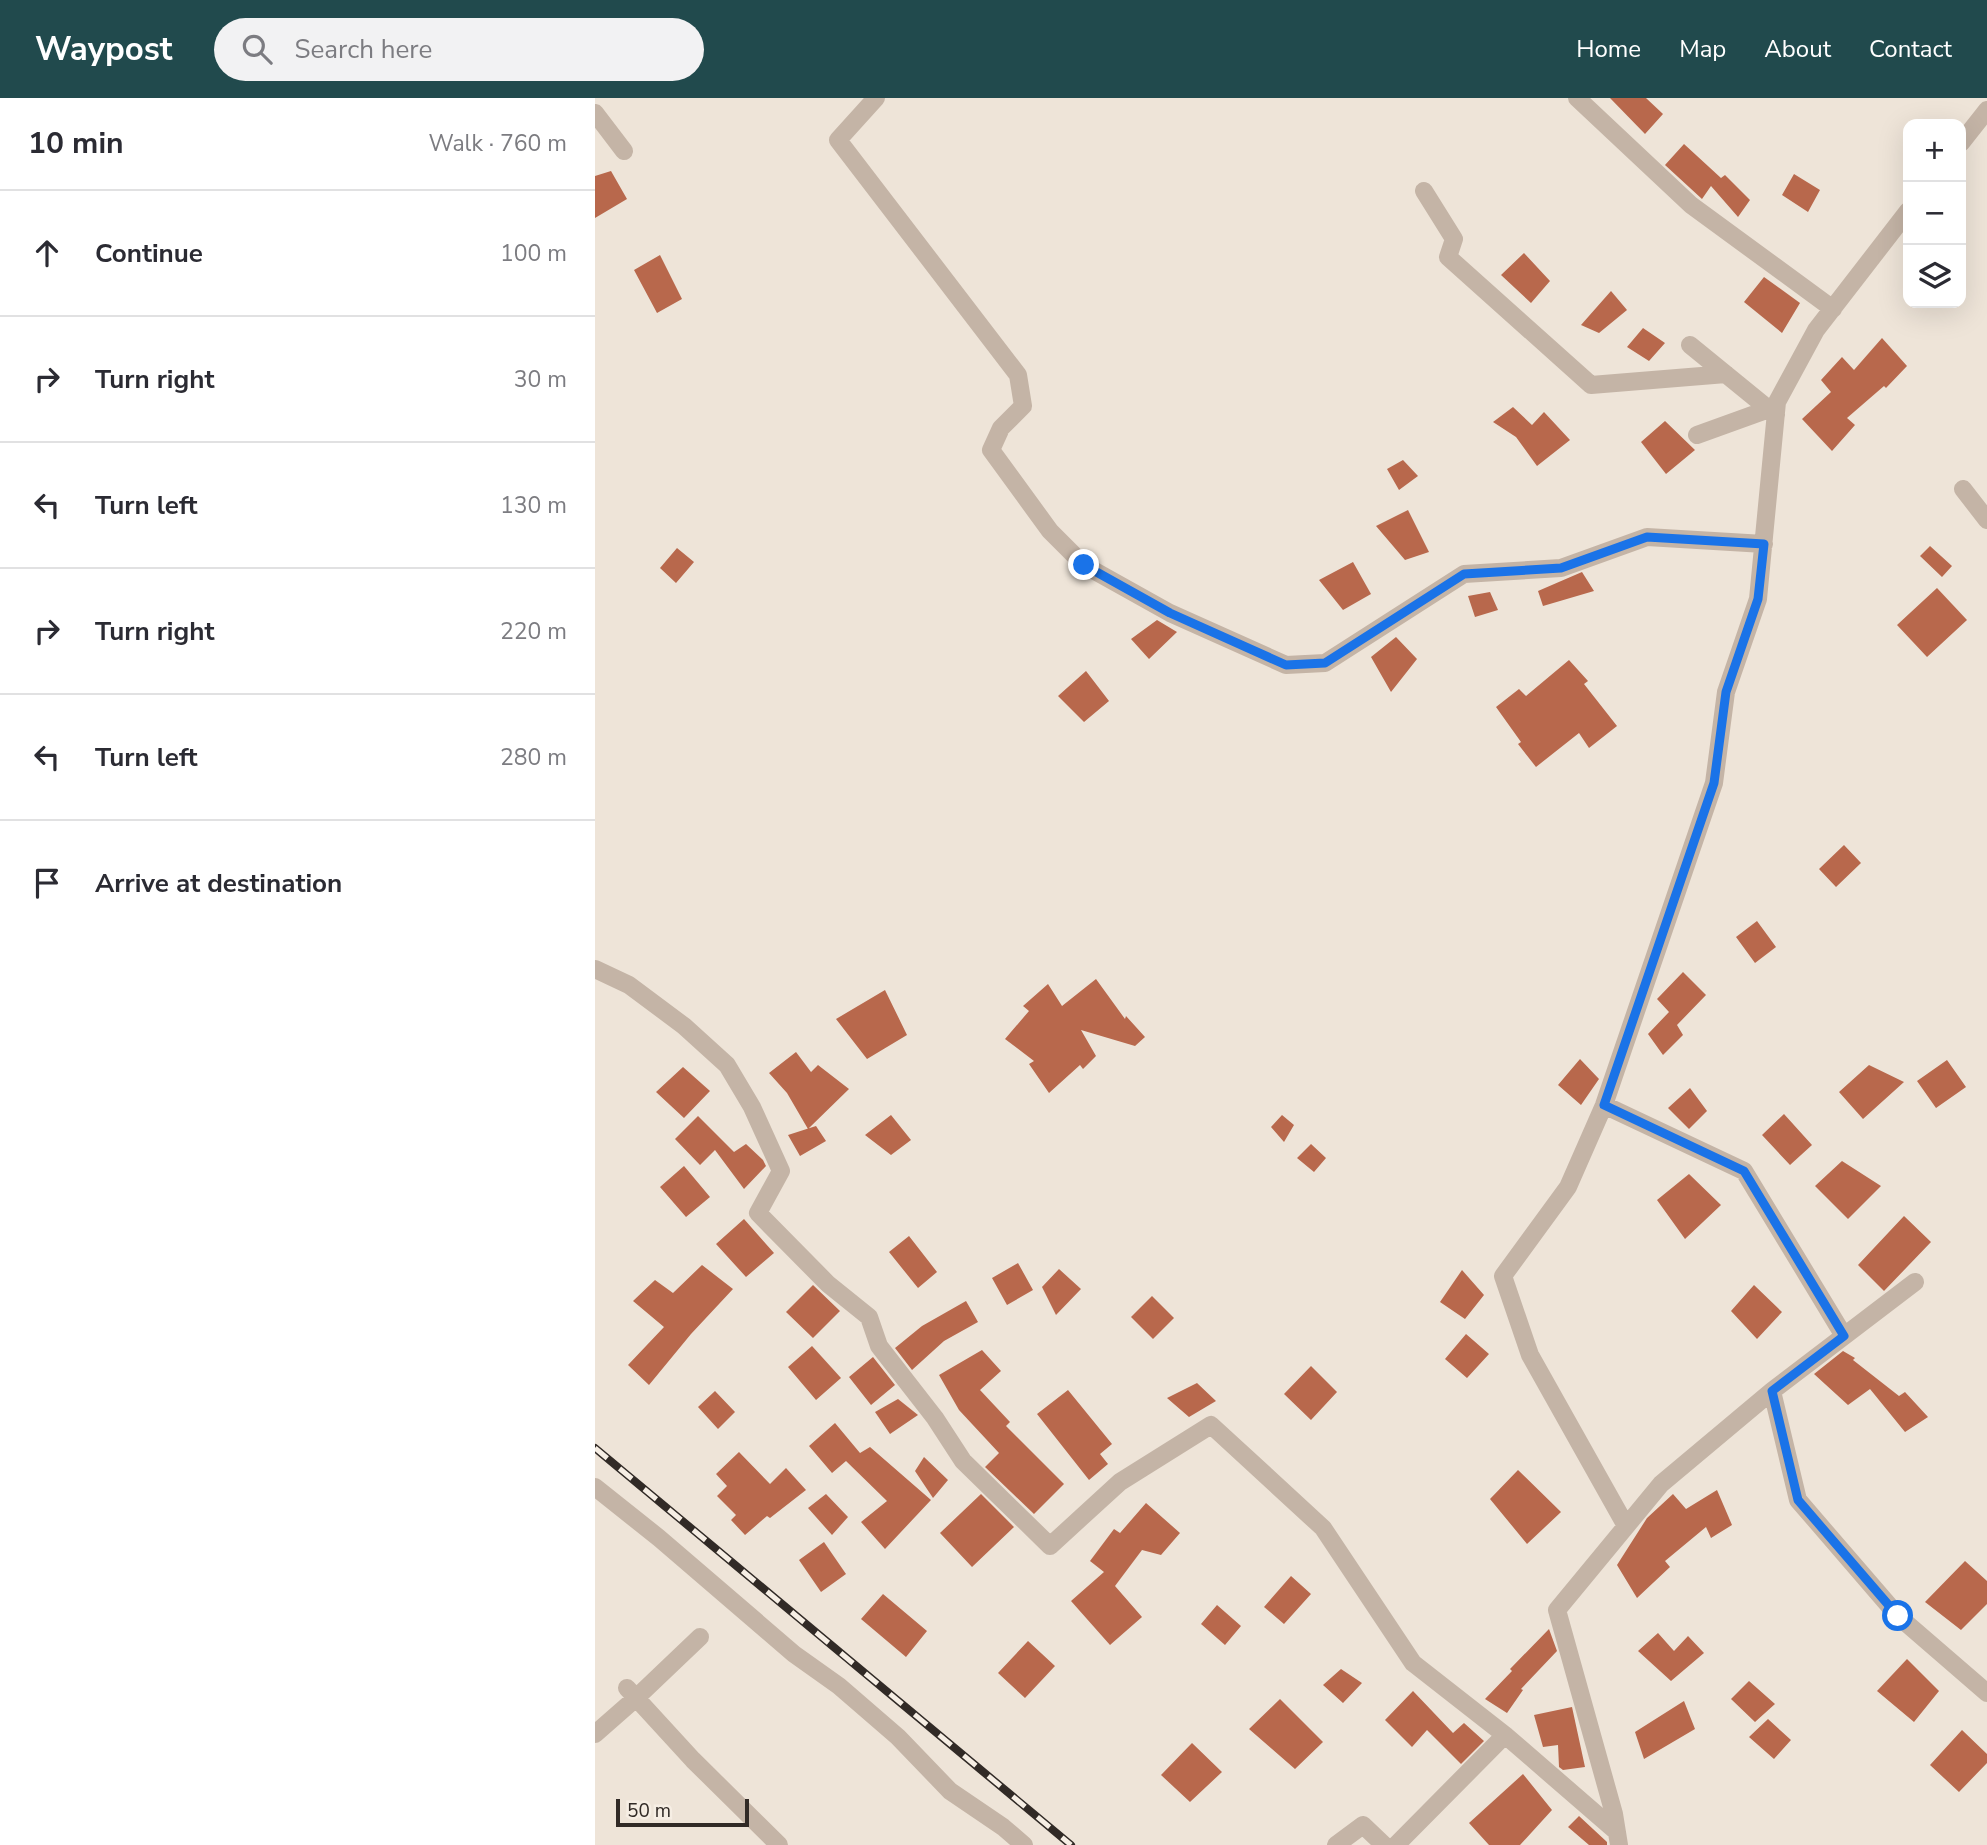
<!DOCTYPE html>
<meta charset="utf-8">
<style>
:root{--surface:#fff;--page:#f2f2f3;--text:#2b2b33;--muted:#7c7c81;--line:#e1e1e2;--accent:#214a4d}
body{margin:0;font-family:"Nunito Sans",sans-serif;background:var(--page);color:var(--text)}
.controls{position:absolute;right:21px;top:21px;display:grid;overflow:hidden;border-radius:14px;box-shadow:0 7px 28px #0002}
.controls button{width:63px;height:63px;display:grid;place-items:center;padding:0;border:0;border-bottom:2px solid var(--line);background:var(--surface);color:var(--text);font:35px sans-serif}
.scale{position:absolute;left:21px;bottom:18px;width:133px;box-sizing:border-box;padding-left:7px;border:4px solid #312a26;border-top:0;font-size:19px;line-height:24px;white-space:nowrap;color:#312a26;-webkit-text-stroke:5px #f6eee4;paint-order:stroke}
.stop{position:absolute;width:21px;height:21px;margin:-16px;border:5px solid #1a73e8;border-radius:50%;background:#fff}
.stop.end{background:#1a73e8;border-color:#fff;box-shadow:0 2px 7px #0008}
.list{margin:0;padding:0;list-style:none}
h2{display:flex;justify-content:space-between;align-items:center;height:91px;margin:0;padding:0 28px;font-size:30px}
h2 small{font-size:23px;font-weight:400;color:var(--muted)}
.list li{display:grid;grid-template-columns:46px 1fr auto;gap:21px;align-items:center;box-sizing:border-box;height:126px;padding:0 28px;border-top:2px solid var(--line)}
.list b{display:block;font-size:26px;white-space:nowrap}
.list em{font-size:23px;font-style:normal;color:var(--muted)}
.icon{flex:none;width:38px;height:38px;fill:none;stroke:currentColor;stroke-width:2;stroke-linecap:round;stroke-linejoin:round}
.map{position:relative;flex:none;width:1392px;height:1747px;overflow:hidden}
header{display:flex;align-items:center;gap:42px;box-sizing:border-box;height:98px;padding:0 35px;background:var(--accent);color:#fff}
header strong{font-size:33px}
nav{display:flex;gap:38px;margin-inline-start:auto;font-size:24px}
.search{width:490px;height:63px;background:var(--page);display:flex;align-items:center;gap:18px;box-sizing:border-box;padding:0 24px;border-radius:38px;color:var(--muted);font-size:26px}
main{display:flex}
aside{flex:1;background:var(--surface)}
.map>svg:first-child{display:block}
.building{fill:#b8684c}
.lines{fill:none;stroke-linecap:round;stroke-linejoin:round}
.street{stroke:#c4b4a6;stroke-width:18}
.rail-casing{stroke:#312a26;stroke-width:8}
.rail{stroke:#f6eee4;stroke-width:5;stroke-dasharray:16;stroke-linecap:butt}
.route{stroke:#1a73e8;stroke-width:9}
</style>
<header>
<strong>Waypost</strong>
<div class="search"><svg class="icon" aria-label="search" viewBox="0 0 24 24"><circle cx="10" cy="10" r="6"/><path d="M15 15l6 6"/></svg>Search here</div>
<nav><a>Home</a><a>Map</a><a>About</a><a>Contact</a></nav>
</header>
<main>
<aside>
<h2>10 min<small>Walk · 760 m</small></h2>
<ul class="list">
<li><svg class="icon" aria-label="ahead" viewBox="0 0 24 24"><path d="M12 20V5M6 11l6-6 6 6"/></svg><div><b>Continue</b></div><em>100 m</em></li>
<li><svg class="icon" aria-label="right" viewBox="0 0 24 24"><path d="M7 20v-9h11M14 6l5 5-5 5"/></svg><div><b>Turn right</b></div><em>30 m</em></li>
<li><svg class="icon" aria-label="left" viewBox="0 0 24 24"><path d="M17 20v-9H6M10 6l-5 5 5 5"/></svg><div><b>Turn left</b></div><em>130 m</em></li>
<li><svg class="icon" aria-label="right" viewBox="0 0 24 24"><path d="M7 20v-9h11M14 6l5 5-5 5"/></svg><div><b>Turn right</b></div><em>220 m</em></li>
<li><svg class="icon" aria-label="left" viewBox="0 0 24 24"><path d="M17 20v-9H6M10 6l-5 5 5 5"/></svg><div><b>Turn left</b></div><em>280 m</em></li>
<li><svg class="icon" aria-label="arrive" viewBox="0 0 24 24"><path d="M6 21V4h12l-3 4 3 4H6"/></svg><div><b>Arrive at destination</b></div></li>
</ul>
</aside>
<div class="map">
<svg width="1392" height="1747" viewBox="0 0 1392 1747">
<rect width="100%" height="100%" fill="#eee4d8"/>
<path class="building" d="M1015,0H1051L1068,16L1050,36Z
M1089,46L1126,80L1130,77L1155,102L1143,119L1116,88L1107,101L1070,67Z
M16,73L32,101L0,120V78Z
M1199,76L1225,92L1213,114L1187,97Z
M929,155L955,183L936,205L906,177Z
M65,157L87,201L62,215L39,172Z
M1169,179L1205,205L1187,235L1149,204Z
M1016,193L1032,212L1004,235L986,227Z
M1048,230L1070,245L1054,263L1032,249Z
M1287,240L1312,268L1291,290L1289,288L1252,320L1260,327L1237,353L1207,321L1236,294L1226,282L1247,259L1259,272Z
M918,309L937,327L949,314L975,342L942,368L921,339L898,324Z
M1070,323L1100,352L1071,376L1046,344Z
M808,362L823,378L804,392L792,371Z
M813,412L834,454L810,462L781,428Z
M1335,448L1357,468L1347,479L1325,458Z
M82,450L99,464L81,485L65,470Z
M758,464L776,496L748,512L724,482Z
M987,474L999,493L948,508L943,493Z
M1342,490L1372,522L1332,559L1302,527Z
M895,494L903,512L880,519L873,498Z
M562,522L582,534L554,561L536,541Z
M801,539L822,561L796,594L776,559Z
M974,562L993,583L989,586L1022,628L994,650L984,635L941,669L923,646L926,644L901,609L924,591L931,598Z
M491,573L514,603L489,624L463,598Z
M1249,747L1266,765L1241,789L1224,771Z
M1162,823L1181,849L1160,865L1141,839Z
M1088,874L1111,897L1082,927L1088,937L1068,957L1053,936L1074,914L1062,901Z
M501,881L530,921L531,918L550,939L540,948L486,932L501,958L488,971L485,967L454,995L434,966L439,963L410,941L434,913L428,908L453,886L467,908Z
M290,892L312,937L272,961L241,921Z
M201,954L216,974L223,967L254,991L213,1031L192,995L174,975Z
M985,961L1004,981L986,1007L963,987Z
M1352,962L1371,989L1341,1010L1322,983Z
M1274,967L1309,984L1268,1021L1244,994Z
M88,969L115,993L89,1020L61,994Z
M1095,990L1112,1013L1094,1031L1073,1010Z
M1189,1016L1217,1047L1195,1067L1167,1037Z
M296,1017L316,1042L296,1057L270,1037Z
M687,1017L699,1027L689,1044L676,1029Z
M103,1018L139,1054L151,1046L168,1062L171,1068L149,1091L120,1052L105,1067L80,1041Z
M221,1028L231,1043L205,1058L193,1037Z
M716,1046L731,1060L719,1074L702,1060Z
M1247,1063L1286,1088L1253,1121L1220,1088Z
M89,1068L115,1099L91,1119L65,1089Z
M1094,1076L1126,1107L1090,1141L1062,1102Z
M1309,1118L1336,1144L1289,1193L1263,1167Z
M149,1121L179,1155L151,1179L121,1146Z
M314,1138L342,1174L323,1190L294,1154Z
M423,1165L438,1192L412,1207L397,1180Z
M107,1167L138,1191L96,1236L54,1287L33,1267L69,1229L38,1203L60,1182L78,1195Z
M464,1171L486,1191L461,1217L447,1189Z
M867,1172L889,1197L870,1221L845,1204Z
M218,1187L245,1213L218,1240L191,1214Z
M1159,1187L1187,1214L1162,1241L1136,1213Z
M557,1198L579,1220L558,1241L536,1219Z
M371,1203L383,1224L349,1243L317,1272L300,1250L327,1228Z
M871,1236L894,1256L872,1280L850,1261Z
M217,1248L246,1280L221,1302L193,1269Z
M387,1252L406,1273L385,1292L415,1324L411,1328L469,1386L439,1416L390,1369L404,1355L364,1312L344,1277Z
M1248,1253L1260,1260L1258,1262L1304,1298L1310,1294L1333,1319L1310,1334L1275,1291L1253,1307L1219,1276Z
M278,1259L300,1287L276,1307L254,1279Z
M716,1268L742,1294L716,1322L689,1296Z
M602,1285L621,1303L594,1319L572,1300Z
M473,1292L517,1346L505,1356L513,1366L494,1382L442,1316Z
M120,1293L140,1314L123,1331L103,1309Z
M303,1301L323,1317L295,1336L280,1314Z
M240,1325L265,1355L275,1349L336,1402L290,1451L266,1424L292,1403L251,1363L237,1375L214,1348Z
M144,1354L175,1386L191,1370L211,1392L175,1420L172,1418L150,1437L136,1422L141,1417L122,1398L132,1388L121,1376Z
M329,1359L353,1382L338,1400L320,1373Z
M923,1372L966,1414L932,1446L895,1401Z
M1122,1392L1137,1427L1116,1440L1111,1429L1070,1463L1075,1469L1042,1500L1022,1467L1052,1420L1078,1396L1091,1411Z
M231,1396L253,1419L237,1437L213,1410Z
M386,1396L419,1429L377,1469L345,1435Z
M551,1405L585,1435L566,1457L547,1452L520,1488L547,1519L515,1547L476,1503L509,1474L495,1463L519,1431L525,1435Z
M229,1444L251,1476L226,1494L204,1462Z
M1370,1463L1392,1483V1506L1366,1532L1330,1504Z
M696,1478L716,1496L689,1526L669,1509Z
M288,1496L332,1533L311,1559L266,1521Z
M622,1507L646,1528L630,1547L606,1526Z
M954,1531L962,1553L926,1591L928,1592L912,1615L890,1601L917,1573L915,1571Z
M1063,1535L1079,1553L1093,1538L1109,1555L1076,1583L1043,1553Z
M433,1543L460,1568L430,1600L403,1575Z
M1312,1561L1344,1593L1319,1624L1282,1593Z
M746,1571L767,1585L748,1605L728,1587Z
M1154,1583L1180,1606L1160,1624L1136,1601Z
M818,1593L858,1635L869,1625L889,1643L866,1666L832,1632L817,1649L790,1622Z
M685,1601L728,1644L700,1671L654,1631Z
M1089,1603L1100,1631L1049,1661L1040,1634Z
M977,1609L990,1669L968,1672L964,1669L963,1647L948,1649L939,1617Z
M1173,1621L1196,1642L1179,1661L1154,1639Z
M1367,1632L1392,1656V1665L1364,1694L1335,1667Z
M597,1645L627,1674L595,1704L566,1677Z
M928,1676L957,1712L925,1747H894L874,1725Z
M984,1718L1012,1744V1747H994L973,1729Z"/>
<g class="lines">
<path class="street" d="M281,0L243,42L423,277L428,308L406,330L396,352L455,433L489,467L575,515L691,567L730,565L869,476L966,470L1052,439L1169,446
M982,0L1096,107L1238,211
M0,15L29,53
M1366,45L1392,12
M829,93L859,141L853,159L996,287L1131,276
M1095,247L1181,317
M1102,337L1174,311
M1368,391L1392,422
M0,871L34,887L89,928L132,967L157,1009L186,1073L163,1115L233,1186L274,1219L284,1248L340,1320L368,1363L455,1448L525,1384L616,1327L728,1430L818,1565L910,1637L1022,1734
M1009,1007L1149,1073L1249,1238
M1177,1293L1203,1402L1303,1518L1392,1595
M0,1389L64,1440L199,1556L244,1588L303,1639L355,1693L408,1729L429,1747
M1031,1428L935,1257L908,1178L973,1089L1009,1007L1119,685L1131,594L1163,501L1182,304L1221,232L1313,113
M32,1590L98,1662L184,1747
M0,1636L41,1600L105,1539
M741,1747L768,1727L789,1747
M801,1747L910,1637
M1024,1747L1019,1716L962,1512L1066,1386L1177,1293L1320,1184"/>
<defs>
<path id="rail" d="M0,1350L476,1747"/>
</defs>
<use href="#rail" class="rail-casing"/>
<use href="#rail" class="rail"/>
</g>
<g class="lines">
<path class="route" d="M489,467L575,515L691,567L730,565L869,476L966,470L1052,439L1169,446L1163,501L1131,594L1119,685L1009,1007L1149,1073L1249,1238L1177,1293L1203,1402L1303,1518"/>
</g>
</svg>
<div class="controls">
<button>+</button>
<button>−</button>
<button><svg class="icon" aria-label="layers" viewBox="0 0 24 24"><path d="M12 4l9 5-9 5-9-5zM3 14l9 5 9-5"/></svg></button>
</div>
<div class="scale">50 m</div>
<div class="stop" style="left:1303px;top:1518px"></div>
<div class="stop end" style="left:489px;top:467px"></div>
</div>
</main>
